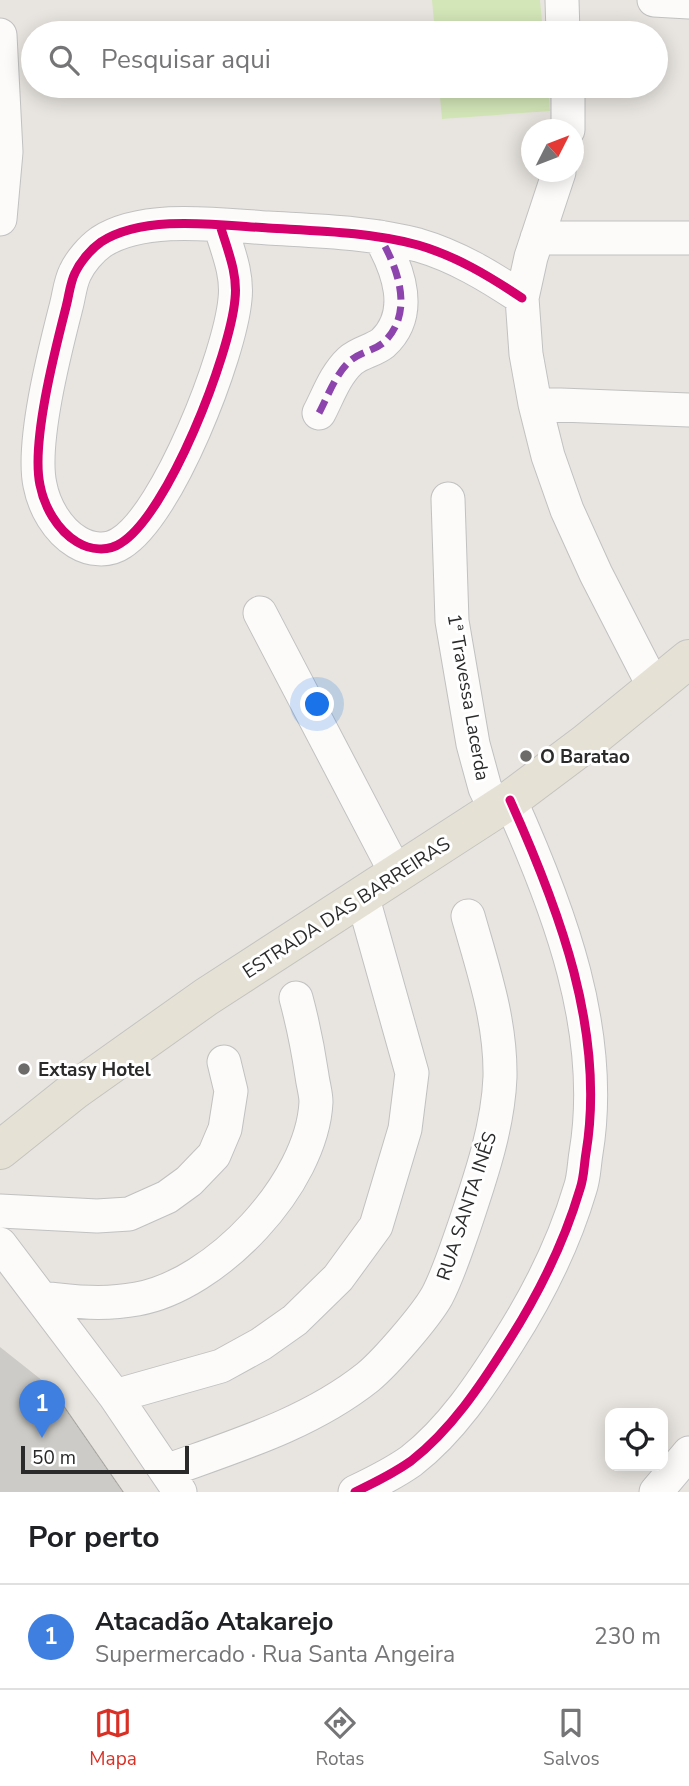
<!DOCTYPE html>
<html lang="pt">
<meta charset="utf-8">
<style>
:root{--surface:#fff;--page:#f6f6f6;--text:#202124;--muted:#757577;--line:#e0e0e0;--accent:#d93025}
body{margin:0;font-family:"Nunito Sans",sans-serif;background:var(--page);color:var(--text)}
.controls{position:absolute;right:21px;bottom:21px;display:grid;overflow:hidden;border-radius:14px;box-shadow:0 4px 18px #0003}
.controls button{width:63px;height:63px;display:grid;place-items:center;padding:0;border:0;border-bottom:2px solid var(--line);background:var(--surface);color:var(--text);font:35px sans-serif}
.compass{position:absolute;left:521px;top:119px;width:63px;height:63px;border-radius:50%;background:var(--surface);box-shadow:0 4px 18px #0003;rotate:48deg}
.scale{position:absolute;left:21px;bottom:18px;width:168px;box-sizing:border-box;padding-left:7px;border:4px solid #2a2a2a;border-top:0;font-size:19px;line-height:24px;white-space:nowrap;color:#2a2a2a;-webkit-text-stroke:5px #fff;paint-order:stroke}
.you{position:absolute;left:318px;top:705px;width:24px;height:24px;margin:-18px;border:5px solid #fff;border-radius:50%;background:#1a73e8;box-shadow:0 0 0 10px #1a73e833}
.badge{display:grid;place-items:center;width:46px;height:46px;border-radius:50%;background:var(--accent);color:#fff;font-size:23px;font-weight:700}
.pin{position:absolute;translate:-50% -58px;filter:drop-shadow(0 2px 4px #0008)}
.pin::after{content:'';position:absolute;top:37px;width:24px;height:21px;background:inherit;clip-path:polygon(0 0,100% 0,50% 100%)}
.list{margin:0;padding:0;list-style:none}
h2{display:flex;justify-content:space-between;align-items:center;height:91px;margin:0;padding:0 28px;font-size:30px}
h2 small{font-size:23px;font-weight:400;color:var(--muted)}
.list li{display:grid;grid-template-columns:46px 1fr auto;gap:21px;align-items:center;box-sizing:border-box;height:105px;padding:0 28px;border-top:2px solid var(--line)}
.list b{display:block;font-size:26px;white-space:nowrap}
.list p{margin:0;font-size:23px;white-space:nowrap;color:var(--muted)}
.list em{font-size:23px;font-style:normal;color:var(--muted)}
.icon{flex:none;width:38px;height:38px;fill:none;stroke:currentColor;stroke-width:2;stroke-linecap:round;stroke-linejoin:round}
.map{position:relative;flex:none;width:689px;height:1492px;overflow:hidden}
.search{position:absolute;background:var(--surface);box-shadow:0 4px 18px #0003;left:21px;right:21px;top:21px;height:77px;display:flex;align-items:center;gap:18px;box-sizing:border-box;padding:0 24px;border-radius:38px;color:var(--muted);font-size:26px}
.sheet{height:196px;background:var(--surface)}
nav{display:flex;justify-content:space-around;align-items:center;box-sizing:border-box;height:98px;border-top:2px solid var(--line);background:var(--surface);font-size:19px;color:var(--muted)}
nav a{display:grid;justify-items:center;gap:4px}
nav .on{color:var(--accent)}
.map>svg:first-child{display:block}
.pitch{fill:#d3e6b8}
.building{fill:#cdcbc7;filter:url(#shadow)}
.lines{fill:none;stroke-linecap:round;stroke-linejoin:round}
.minor-casing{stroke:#c1c1c1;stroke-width:35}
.major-casing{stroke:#c4c3c1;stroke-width:40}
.minor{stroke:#fcfbfa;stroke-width:33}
.major{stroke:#e5e2d5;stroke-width:38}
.quiet{stroke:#8e44ad;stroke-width:7;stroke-dasharray:14 7;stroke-linecap:butt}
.cycleway-casing{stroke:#fff;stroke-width:13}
.cycleway{stroke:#d6006c;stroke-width:9}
.poi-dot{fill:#6c6b6a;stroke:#fff;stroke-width:2.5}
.labels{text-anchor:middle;stroke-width:6;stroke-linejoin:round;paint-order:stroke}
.street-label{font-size:19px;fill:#2a2a2a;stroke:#fff}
.poi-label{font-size:19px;font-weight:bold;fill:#2a2a2a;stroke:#fff;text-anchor:start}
</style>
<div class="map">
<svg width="689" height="1492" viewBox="0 0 689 1492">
<defs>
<filter id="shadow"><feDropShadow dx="6" dy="6" stdDeviation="0" flood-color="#0004"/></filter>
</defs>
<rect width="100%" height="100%" fill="#e8e5e0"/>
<path class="pitch" d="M432,0H540L543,33H435Z
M439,86H548L550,111L442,119Z"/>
<path class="building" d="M0,1347L48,1385L122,1492H0Z"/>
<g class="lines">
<defs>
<path id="minor" d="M562,0L563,33
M654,0L689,2
M0,35L6,152L0,219
M568,130V86
M559,172L531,257L522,298L526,354L535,404L548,456L567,510L596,574L654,687
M220,225C227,249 238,273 235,299C230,355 168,514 121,543C108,552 90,550 77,542C57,530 44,506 40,485C31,443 55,350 66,307C69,296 70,283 75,273C80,262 91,249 101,242C144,214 219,225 268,228C318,231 369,232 418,245C456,256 489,276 522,298
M537,238H689
M535,404L689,410
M319,413C328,396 335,375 350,361C360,352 373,351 383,343C415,313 398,269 380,237
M448,499L452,621L473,744L485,788L496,810
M260,613L396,873
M0,1211L97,1216L129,1214L167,1197L189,1181L214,1155L225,1129L231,1091L224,1062
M0,1244L115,1396L180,1492
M42,1298C74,1302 105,1305 137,1299C216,1285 312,1184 316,1102C316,1094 313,1084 312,1076C308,1049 303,1024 296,998
M115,1396L221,1366L261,1344L295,1320L338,1278L376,1226L405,1129L412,1073L362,895
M166,1471C235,1446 309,1424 368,1377C386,1362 425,1317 437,1296C448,1275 456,1250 464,1227C480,1179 498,1128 500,1077C501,1021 483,969 468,916
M355,1492C374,1483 394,1473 411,1461C451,1430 481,1385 508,1342C538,1295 564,1243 580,1189C584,1178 584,1165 586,1153C606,1032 559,909 510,800
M656,1492L689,1453"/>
<path id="major" d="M0,1150L75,1090L206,997L510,800L586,743L689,659"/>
</defs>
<use href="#minor" class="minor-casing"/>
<use href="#major" class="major-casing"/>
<use href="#minor" class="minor"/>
<use href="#major" class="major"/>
<path class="quiet" d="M319,413C328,396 335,375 350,361C360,352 373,351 383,343C415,313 398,269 380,237"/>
<defs>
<path id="cycleway" d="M220,225C227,249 238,273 235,299C230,355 168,514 121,543C108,552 90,550 77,542C57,530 44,506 40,485C31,443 55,350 66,307C69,296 70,283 75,273C80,262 91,249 101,242C144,214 219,225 268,228C318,231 369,232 418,245C456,256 489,276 522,298
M355,1492C374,1483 394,1473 411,1461C451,1430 481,1385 508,1342C538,1295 564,1243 580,1189C584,1178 584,1165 586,1153C606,1032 559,909 510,800"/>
</defs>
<use href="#cycleway" class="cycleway-casing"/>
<use href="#cycleway" class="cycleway"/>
</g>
<g class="poi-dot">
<circle cx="526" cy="756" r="7"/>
<circle cx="24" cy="1069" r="7"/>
</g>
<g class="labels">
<g class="street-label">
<text transform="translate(469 697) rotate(80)" y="7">1ª Travessa Lacerda</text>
<text transform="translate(346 907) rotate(-33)" y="7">ESTRADA DAS BARREIRAS</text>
<text transform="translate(466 1206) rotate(-72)" y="7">RUA SANTA INÊS</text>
</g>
<g class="poi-label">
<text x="540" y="763">O Baratao</text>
<text x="38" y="1076">Extasy Hotel</text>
</g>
</g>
</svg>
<div class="controls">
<button><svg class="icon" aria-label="locate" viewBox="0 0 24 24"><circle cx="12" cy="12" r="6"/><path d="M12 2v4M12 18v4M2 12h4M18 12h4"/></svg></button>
</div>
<svg class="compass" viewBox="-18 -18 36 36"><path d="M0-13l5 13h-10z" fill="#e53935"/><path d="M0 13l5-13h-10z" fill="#757577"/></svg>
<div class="scale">50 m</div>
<div class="you"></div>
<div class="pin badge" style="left:42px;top:1438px;background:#3f7fe0">1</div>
<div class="search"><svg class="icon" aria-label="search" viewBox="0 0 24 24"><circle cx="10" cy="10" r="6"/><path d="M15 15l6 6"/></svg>Pesquisar aqui</div>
</div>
<section class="sheet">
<h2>Por perto<small></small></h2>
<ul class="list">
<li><span class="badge" style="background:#3f7fe0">1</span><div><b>Atacadão Atakarejo</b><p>Supermercado · Rua Santa Angeira</p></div><em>230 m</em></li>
</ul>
</section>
<nav>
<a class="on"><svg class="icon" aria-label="map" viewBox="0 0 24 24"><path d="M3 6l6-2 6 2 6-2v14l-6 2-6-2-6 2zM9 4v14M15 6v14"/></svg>Mapa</a>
<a><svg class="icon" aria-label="directions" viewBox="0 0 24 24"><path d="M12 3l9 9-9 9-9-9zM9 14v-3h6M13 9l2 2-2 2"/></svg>Rotas</a>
<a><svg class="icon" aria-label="saved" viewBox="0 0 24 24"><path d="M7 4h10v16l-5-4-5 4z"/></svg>Salvos</a>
</nav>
